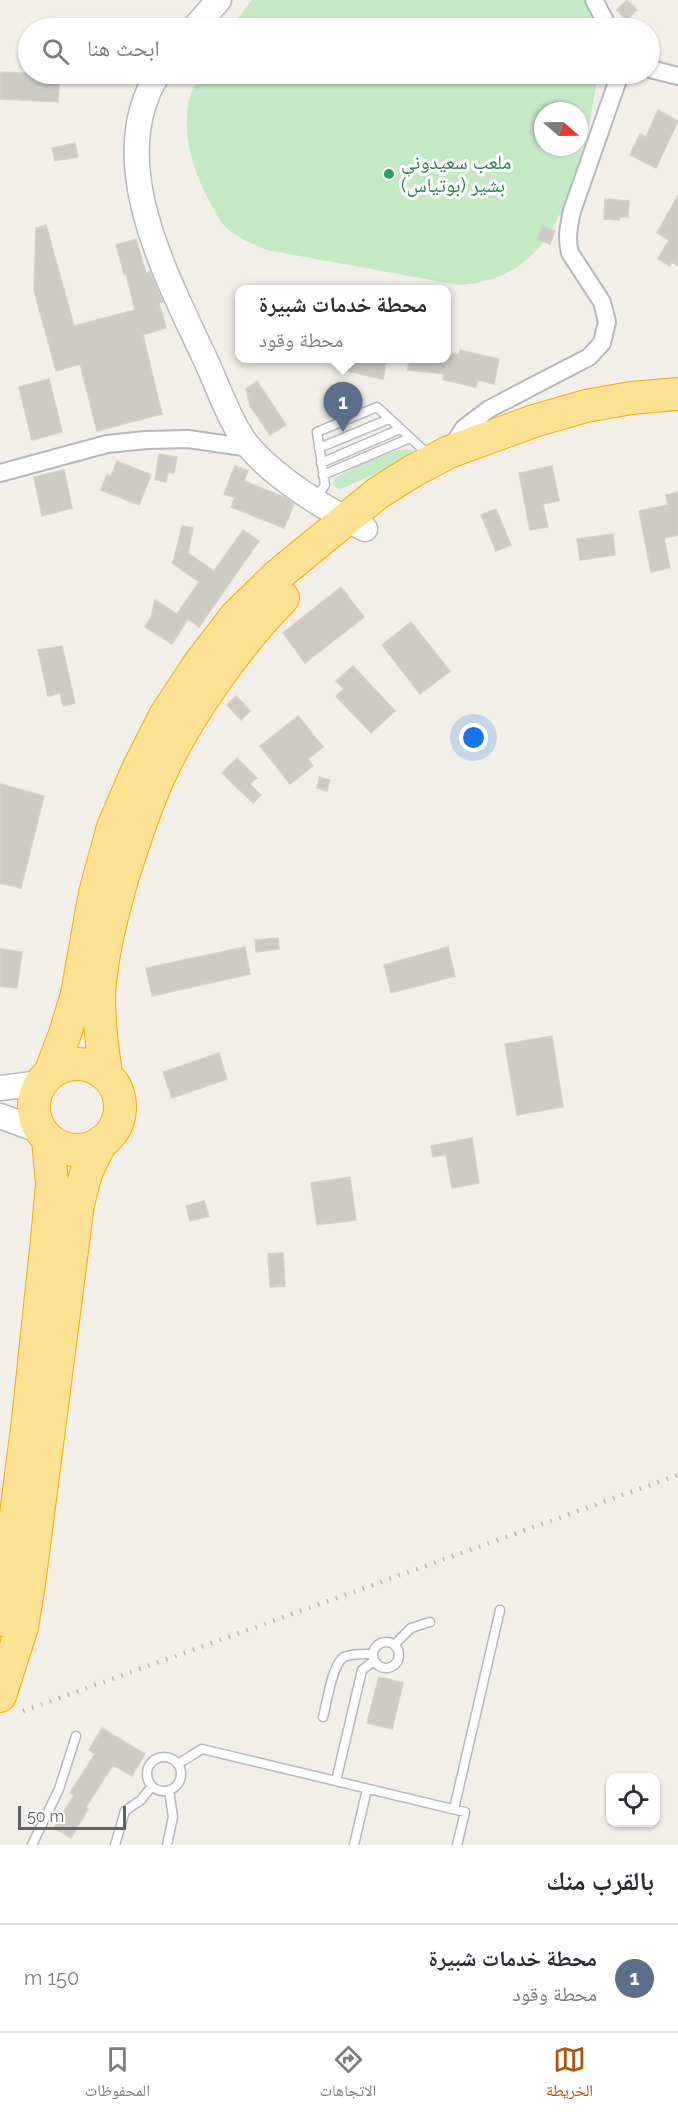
<!DOCTYPE html>
<html lang="ar">
<meta charset="utf-8">
<style>
:root{--surface:#fff;--page:#f2f2f3;--text:#2b2b33;--muted:#7c7c81;--line:#e1e1e2;--accent:#b45309}
body{margin:0;font-family:Raleway,"Noto Naskh Arabic",sans-serif;background:var(--page);color:var(--text);direction:rtl}
.controls{position:absolute;right:18px;bottom:18px;display:grid;overflow:hidden;border-radius:12px;box-shadow:0 2px 4px #0004}
.controls button{width:54px;height:54px;display:grid;place-items:center;padding:0;border:0;border-bottom:2px solid var(--line);background:var(--surface);color:var(--text);font:30px sans-serif}
.compass{position:absolute;left:534px;top:102px;width:54px;height:54px;border-radius:50%;background:var(--surface);box-shadow:0 2px 4px #0004;rotate:110deg}
.scale{position:absolute;left:18px;bottom:15px;width:108px;box-sizing:border-box;padding-left:6px;border:3px solid #5f6368;border-top:0;font-size:16px;line-height:21px;white-space:nowrap;color:#5f6368;-webkit-text-stroke:4px #fff;paint-order:stroke}
.you{position:absolute;left:474px;top:738px;width:21px;height:21px;margin:-15px;border:4px solid #fff;border-radius:50%;background:#1a73e8;box-shadow:0 0 0 9px #1a73e833}
.badge{display:grid;place-items:center;width:39px;height:39px;border-radius:50%;background:var(--accent);color:#fff;font-size:20px;font-weight:700}
.pin{position:absolute;translate:-50% -50px;filter:drop-shadow(0 2px 3px #0008)}
.pin::after{content:'';position:absolute;top:32px;width:21px;height:18px;background:inherit;clip-path:polygon(0 0,100% 0,50% 100%)}
.popup{position:absolute;left:235px;top:285px;width:216px;height:78px;box-sizing:border-box;display:grid;place-content:center;border-radius:12px;background:var(--surface);filter:drop-shadow(0 2px 4px #0005);font-size:20px;white-space:nowrap;color:var(--muted)}
.popup b{font-size:22px;color:var(--text)}
.popup::after{content:'';position:absolute;left:50%;top:100%;margin-left:-12px;border:12px solid transparent;border-top-color:var(--surface)}
.list{margin:0;padding:0;list-style:none}
h2{display:flex;justify-content:space-between;align-items:center;height:78px;margin:0;padding:0 24px;font-size:26px}
h2 small{font-size:20px;font-weight:400;color:var(--muted)}
.list li{display:grid;grid-template-columns:39px 1fr auto;gap:18px;align-items:center;box-sizing:border-box;height:108px;padding:0 24px;border-top:2px solid var(--line)}
.list b{display:block;font-size:22px;white-space:nowrap}
.list p{margin:0;font-size:20px;white-space:nowrap;color:var(--muted)}
.list em{font-size:20px;font-style:normal;color:var(--muted)}
.icon{flex:none;width:33px;height:33px;fill:none;stroke:currentColor;stroke-width:2;stroke-linecap:round;stroke-linejoin:round}
.map{position:relative;flex:none;width:678px;height:1845px;overflow:hidden;direction:ltr}
.search{position:absolute;background:var(--surface);box-shadow:0 2px 4px #0004;left:18px;right:18px;top:18px;height:66px;display:flex;align-items:center;gap:15px;box-sizing:border-box;padding:0 21px;border-radius:33px;color:var(--muted);font-size:22px}
.sheet{height:186px;background:var(--surface)}
nav{display:flex;justify-content:space-around;align-items:center;box-sizing:border-box;height:84px;border-top:2px solid var(--line);background:var(--surface);font-size:16px;color:var(--muted)}
nav a{display:grid;justify-items:center;gap:3px}
nav .on{color:var(--accent)}
.map>svg:first-child{display:block}
.green{fill:#c5e8c5;fill-rule:evenodd}
.building{fill:#cccac5;stroke:#d6d1c6;stroke-width:1.5}
.lines{fill:none;stroke-linecap:round;stroke-linejoin:round}
.lane-casing{stroke:#b5b8bc;stroke-width:11}
.street-casing{stroke:#b5b8bc;stroke-width:20}
.secondary-casing{stroke:#b6babf;stroke-width:27}
.highway-casing{stroke:#f9ab00;stroke-width:34}
.lane{stroke:#fff;stroke-width:8}
.street{stroke:#fff;stroke-width:16}
.secondary{stroke:#fff;stroke-width:24}
.highway{stroke:#fde293;stroke-width:32}
.rail{stroke:#b6b7b8;stroke-width:4.5;stroke-dasharray:1.5 8;stroke-linecap:butt}
.leisure-dot{fill:#2e9e5b;stroke:#fff;stroke-width:2}
.labels{text-anchor:middle;stroke-width:6;stroke-linejoin:round;paint-order:stroke}
.leisure-label{font-size:20px;fill:#27864d;stroke:#fff;text-anchor:start}
</style>
<div class="map">
<svg width="678" height="1845" viewBox="0 0 678 1845">
<rect width="100%" height="100%" fill="#f1efe8"/>
<path class="green" d="M252,0H589L593,6L594,25L606,27L231,28Z
M201,74H598L573,218L559,215C539,259 507,282 459,285L267,250C251,243 234,237 223,224C218,219 215,211 211,204C190,167 174,112 201,74ZM543,111H579V147H543Z
M408,449L413,451L404,461L341,489L333,486L334,479C357,466 382,451 408,449Z"/>
<path class="building" d="M627,0L637,10L626,20L617,10Z
M0,72L60,75L58,102L0,99Z
M658,110L678,121L656,168L630,155L640,134L646,137Z
M75,143L78,157L55,161L52,148Z
M678,195V266L672,262L670,266L658,259L669,240L657,233Z
M605,199L629,201L628,217H620L619,220L604,219Z
M46,225L74,326L135,310L126,274H124L116,245L136,239L146,273L150,272L163,302L159,303L166,328L143,335L162,414L97,431L80,364L56,371L34,290L36,228Z
M542,226L555,231L550,244L537,239Z
M460,350L499,359L494,384L478,380L476,387L443,380L444,374L408,370L409,359L447,362L449,353L459,355Z
M345,358H387L383,379L342,370Z
M49,379L62,432L32,440L19,387Z
M257,381L286,425L270,435L250,406L246,389Z
M159,454L177,457L174,473L168,472L166,482L155,480Z
M117,461L151,475L139,505L101,490L107,475L111,476Z
M235,466L248,471L244,481L286,498L294,504L284,528L231,507L235,498L224,494Z
M552,466L559,501L543,504L548,527L530,530L519,473Z
M64,470L72,508L42,516L34,477Z
M678,492V535L664,538L670,568L651,572L639,511L668,505L666,495Z
M496,509L511,545L496,551L481,515Z
M182,526L193,528L188,553L214,571L243,530L259,541L199,627L188,619L172,644L145,627L151,617L155,600L177,614L199,582L172,563L174,560Z
M613,534L615,555L580,560L577,539Z
M341,587L364,617L305,663L283,633Z
M411,622L450,671L420,694L382,645Z
M62,646L75,703L63,706L60,693L48,696L38,650Z
M353,666L395,711L371,733L336,696L344,689L336,681Z
M236,696L250,711L241,720L227,705Z
M298,716L323,747L308,759L313,766L290,784L260,746Z
M237,758L257,778L250,784L261,795L253,803L222,773Z
M320,777L330,780L327,791L317,788Z
M0,784L44,796L21,888L0,883Z
M278,938L279,949L256,952L255,940Z
M245,947L250,974L152,996L146,968Z
M448,947L455,976L391,993L384,965Z
M0,949L22,952L17,988L0,986Z
M552,1036L563,1107L517,1115L505,1044Z
M219,1053L227,1079L172,1098L163,1072Z
M472,1138L479,1183L452,1188L446,1155L433,1157L431,1146Z
M350,1177L356,1220L317,1225L311,1183Z
M204,1201L209,1216L190,1221L186,1206Z
M283,1253L285,1286L270,1287L268,1254Z
M379,1677L403,1683L392,1729L367,1723Z
M102,1728L145,1754L132,1776L113,1765L86,1807L88,1809L71,1838L54,1828L74,1795L70,1793L95,1754L89,1750Z"/>
<g class="lines">
<defs>
<path id="lane" d="M319,448L389,419
M321,463L400,429
M323,475L410,438
M316,498L325,485L317,432L377,407L430,456
M373 1655a13 13 0 1 1 26 0a13 13 0 1 1-26 0Z
M394,1645L411,1628L430,1622
M323,1717C327,1703 332,1664 344,1657C352,1653 364,1654 373,1654
M147 1774a17 17 0 1 1 34 0a17 17 0 1 1-34 0Z
M178,1764L202,1749L465,1812L457,1845
M336,1781L362,1670L374,1661
M454,1809L500,1610
M32,1845L59,1789L76,1736
M115,1845L125,1811L141,1800L152,1786
M167,1845L173,1817L169,1790
M354,1845L367,1789"/>
<path id="street" d="M594,0L609,28
M650,69L678,76
M450,449L464,428L489,409L589,357L602,343L607,322L602,302L570,253C566,238 569,225 572,211L620,74
M0,473L107,444L146,440L188,439L250,448"/>
<path id="secondary" d="M194,28L219,0
M158,74C102,162 169,280 207,363C218,387 233,429 250,448C278,480 327,510 365,529
M0,1088L41,1083
M0,1116L41,1131"/>
<path id="highway" d="M34 1107a43 43 0 1 1 86 0a43 43 0 1 1-86 0Z
M50,1073L65,1034L77,994L95,893L113,827L138,769L166,714L199,664L236,616L277,576L378,493L413,471L449,452L534,421L586,406L631,398L678,394
M106,1073C102,1048 99,1022 99,996C101,956 112,915 123,876C134,843 144,809 159,777C186,717 237,645 283,598
M0,1620L7,1585L28,1420L47,1239L52,1184L48,1139
M0,1696L22,1627L29,1584L78,1204L86,1173L101,1142"/>
</defs>
<use href="#lane" class="lane-casing"/>
<use href="#street" class="street-casing"/>
<use href="#secondary" class="secondary-casing"/>
<use href="#highway" class="highway-casing"/>
<use href="#lane" class="lane"/>
<use href="#street" class="street"/>
<use href="#secondary" class="secondary"/>
<use href="#highway" class="highway"/>
<path class="rail" d="M23,1711L678,1475"/>
</g>
<circle class="leisure-dot" cx="389" cy="174" r="6"/>
<g class="labels">
<g class="leisure-label">
<text x="401" y="169">ملعب سعيدوني<tspan x="401" dy="23">بشير (بوتياس)</tspan></text>
</g>
</g>
</svg>
<div class="controls">
<button><svg class="icon" aria-label="locate" viewBox="0 0 24 24"><circle cx="12" cy="12" r="6"/><path d="M12 2v4M12 18v4M2 12h4M18 12h4"/></svg></button>
</div>
<svg class="compass" viewBox="-18 -18 36 36"><path d="M0-13l5 13h-10z" fill="#e53935"/><path d="M0 13l5-13h-10z" fill="#7c7c81"/></svg>
<div class="scale">50 m</div>
<div class="you"></div>
<div class="pin badge" style="left:343px;top:432px;background:#5c6f8a">1</div>
<div class="popup"><b>محطة خدمات شبيرة</b>محطة وقود</div>
<div class="search"><svg class="icon" aria-label="search" viewBox="0 0 24 24"><circle cx="10" cy="10" r="6"/><path d="M15 15l6 6"/></svg>ابحث هنا</div>
</div>
<section class="sheet">
<h2>بالقرب منك<small></small></h2>
<ul class="list">
<li><span class="badge" style="background:#5c6f8a">1</span><div><b>محطة خدمات شبيرة</b><p>محطة وقود</p></div><em>150 m</em></li>
</ul>
</section>
<nav>
<a class="on"><svg class="icon" aria-label="map" viewBox="0 0 24 24"><path d="M3 6l6-2 6 2 6-2v14l-6 2-6-2-6 2zM9 4v14M15 6v14"/></svg>الخريطة</a>
<a><svg class="icon" aria-label="directions" viewBox="0 0 24 24"><path d="M12 3l9 9-9 9-9-9zM9 14v-3h6M13 9l2 2-2 2"/></svg>الاتجاهات</a>
<a><svg class="icon" aria-label="saved" viewBox="0 0 24 24"><path d="M7 4h10v16l-5-4-5 4z"/></svg>المحفوظات</a>
</nav>
